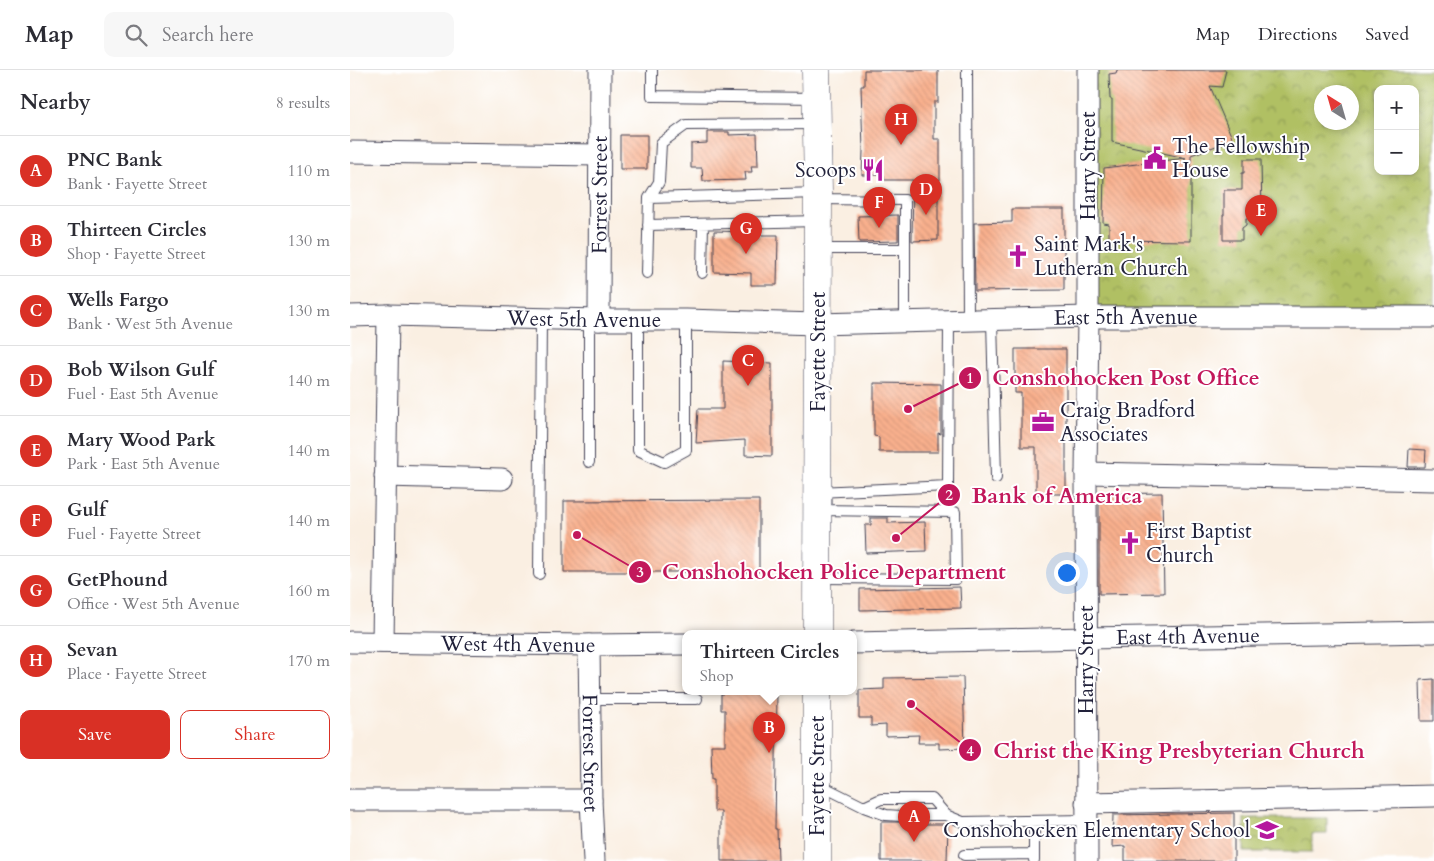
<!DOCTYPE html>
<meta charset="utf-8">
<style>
:root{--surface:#fff;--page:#f7f7f7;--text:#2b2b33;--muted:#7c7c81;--line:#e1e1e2;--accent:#d93025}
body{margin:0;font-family:Cardo,serif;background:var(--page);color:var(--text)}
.controls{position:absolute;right:15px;top:15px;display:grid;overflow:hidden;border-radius:10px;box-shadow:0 2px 8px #0003}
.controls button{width:45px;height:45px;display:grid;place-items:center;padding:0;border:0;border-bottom:1px solid var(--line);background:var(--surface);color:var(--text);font:25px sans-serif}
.compass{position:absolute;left:964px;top:15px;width:45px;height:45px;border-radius:50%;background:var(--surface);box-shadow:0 2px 8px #0003;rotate:323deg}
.you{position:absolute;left:716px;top:502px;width:18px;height:18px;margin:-12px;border:4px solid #fff;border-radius:50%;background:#1a73e8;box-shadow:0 0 0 8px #1a73e833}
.badge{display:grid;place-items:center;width:32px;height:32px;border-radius:50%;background:var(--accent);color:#fff;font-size:16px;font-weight:700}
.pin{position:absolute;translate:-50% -41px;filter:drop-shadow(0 1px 2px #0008)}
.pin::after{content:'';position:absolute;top:26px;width:18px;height:15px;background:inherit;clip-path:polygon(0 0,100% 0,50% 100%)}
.popup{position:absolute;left:332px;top:560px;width:175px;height:65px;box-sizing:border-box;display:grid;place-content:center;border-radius:10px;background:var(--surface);filter:drop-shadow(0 1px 4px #0005);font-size:16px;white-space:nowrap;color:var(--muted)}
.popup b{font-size:19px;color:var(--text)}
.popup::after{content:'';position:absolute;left:50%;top:100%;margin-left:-10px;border:10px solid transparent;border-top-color:var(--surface)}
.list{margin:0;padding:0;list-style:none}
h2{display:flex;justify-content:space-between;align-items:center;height:65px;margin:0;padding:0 20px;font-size:21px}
h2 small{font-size:16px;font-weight:400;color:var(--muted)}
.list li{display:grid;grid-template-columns:32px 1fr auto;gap:15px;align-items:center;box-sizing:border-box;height:70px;padding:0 20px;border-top:1px solid var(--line)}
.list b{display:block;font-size:19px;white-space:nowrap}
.list p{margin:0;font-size:16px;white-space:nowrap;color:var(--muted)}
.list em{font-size:16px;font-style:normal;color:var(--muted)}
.actions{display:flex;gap:10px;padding:15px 20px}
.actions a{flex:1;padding:11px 0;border:1px solid var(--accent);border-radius:10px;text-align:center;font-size:18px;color:var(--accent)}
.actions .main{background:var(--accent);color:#fff}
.icon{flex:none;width:28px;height:28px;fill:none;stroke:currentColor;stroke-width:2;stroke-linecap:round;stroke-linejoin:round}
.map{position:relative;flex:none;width:1084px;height:791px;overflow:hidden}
header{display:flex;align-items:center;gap:30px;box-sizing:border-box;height:70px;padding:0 25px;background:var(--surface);border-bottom:1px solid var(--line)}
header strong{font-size:24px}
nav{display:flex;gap:28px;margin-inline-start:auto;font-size:18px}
.search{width:350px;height:45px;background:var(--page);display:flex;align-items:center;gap:12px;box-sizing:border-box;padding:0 18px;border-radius:10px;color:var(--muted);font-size:19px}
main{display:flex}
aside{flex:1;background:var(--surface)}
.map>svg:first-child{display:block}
.park{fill:url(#park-crowns);stroke:#697150;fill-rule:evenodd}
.building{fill:url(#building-back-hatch)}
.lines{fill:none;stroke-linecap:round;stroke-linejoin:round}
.lane-casing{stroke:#424154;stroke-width:12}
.street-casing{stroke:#424154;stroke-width:23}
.primary-casing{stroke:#424154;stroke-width:29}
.lane{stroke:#fff;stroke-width:10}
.street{stroke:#fff;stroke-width:21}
.primary{stroke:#fff;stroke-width:28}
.labels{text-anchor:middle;stroke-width:4;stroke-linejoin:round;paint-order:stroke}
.poi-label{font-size:21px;fill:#22223b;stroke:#fff;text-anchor:start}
.street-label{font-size:21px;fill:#22223b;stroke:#fff}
.leader{fill:none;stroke:#c2185b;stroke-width:2}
.callout-dot{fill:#c2185b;stroke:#fff;stroke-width:2}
.mark-label{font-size:15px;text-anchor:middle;font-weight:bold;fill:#fff}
.callout-label{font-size:22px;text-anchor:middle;font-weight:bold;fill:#c2185b;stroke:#fff;stroke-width:4;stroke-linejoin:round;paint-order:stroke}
</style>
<header>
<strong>Map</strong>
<div class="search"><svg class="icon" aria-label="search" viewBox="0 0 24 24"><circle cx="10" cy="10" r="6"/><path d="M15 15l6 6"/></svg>Search here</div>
<nav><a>Map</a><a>Directions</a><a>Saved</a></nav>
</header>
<main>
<aside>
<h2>Nearby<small>8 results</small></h2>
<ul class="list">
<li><span class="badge">A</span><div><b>PNC Bank</b><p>Bank · Fayette Street</p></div><em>110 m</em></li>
<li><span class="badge">B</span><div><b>Thirteen Circles</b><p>Shop · Fayette Street</p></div><em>130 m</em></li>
<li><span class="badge">C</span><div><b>Wells Fargo</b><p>Bank · West 5th Avenue</p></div><em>130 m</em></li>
<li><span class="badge">D</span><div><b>Bob Wilson Gulf</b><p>Fuel · East 5th Avenue</p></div><em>140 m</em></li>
<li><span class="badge">E</span><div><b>Mary Wood Park</b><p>Park · East 5th Avenue</p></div><em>140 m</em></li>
<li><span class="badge">F</span><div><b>Gulf</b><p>Fuel · Fayette Street</p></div><em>140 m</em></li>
<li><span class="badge">G</span><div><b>GetPhound</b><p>Office · West 5th Avenue</p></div><em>160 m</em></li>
<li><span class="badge">H</span><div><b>Sevan</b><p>Place · Fayette Street</p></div><em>170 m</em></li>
</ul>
<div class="actions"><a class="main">Save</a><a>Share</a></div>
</aside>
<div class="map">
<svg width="1084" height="791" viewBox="0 0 1084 791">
<defs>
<pattern id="park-crowns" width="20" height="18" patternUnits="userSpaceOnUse" patternTransform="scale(1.25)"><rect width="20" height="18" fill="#b0c064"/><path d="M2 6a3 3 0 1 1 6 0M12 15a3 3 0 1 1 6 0" fill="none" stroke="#8f9c54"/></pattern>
<pattern id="building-back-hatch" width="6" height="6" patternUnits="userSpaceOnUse" patternTransform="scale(1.25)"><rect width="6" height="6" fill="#f9b08d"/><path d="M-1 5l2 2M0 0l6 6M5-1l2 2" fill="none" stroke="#d5977b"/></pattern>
</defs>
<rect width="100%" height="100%" fill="#fff"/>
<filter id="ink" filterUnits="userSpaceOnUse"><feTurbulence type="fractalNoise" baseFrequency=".02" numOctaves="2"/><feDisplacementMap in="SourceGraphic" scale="10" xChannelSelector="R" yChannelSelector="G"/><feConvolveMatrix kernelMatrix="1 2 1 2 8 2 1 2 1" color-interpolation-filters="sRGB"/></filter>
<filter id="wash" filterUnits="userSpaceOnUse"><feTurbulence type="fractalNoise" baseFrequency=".0096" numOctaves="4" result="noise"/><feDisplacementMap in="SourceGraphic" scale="20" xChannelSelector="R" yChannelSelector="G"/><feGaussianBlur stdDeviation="1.12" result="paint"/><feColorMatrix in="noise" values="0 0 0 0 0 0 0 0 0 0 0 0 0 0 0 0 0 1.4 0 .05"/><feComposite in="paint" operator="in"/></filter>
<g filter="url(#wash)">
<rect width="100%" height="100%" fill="#faefe2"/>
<path class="park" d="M738,0H1084V247H738ZM1028,19H1065V101H1028ZM972,22H1002V52H972Z
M894,748H977V764H962V782H894Z"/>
<g id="blocks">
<path class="building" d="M514,0H588V32H584V69H590V110H588V170L562,171L563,110H534V105H512L513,81L511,16H514Z
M767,0H876L872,17L860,16L883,70L841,85V171L759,170V154L753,153L754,98L836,88L762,72V29H760L759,4L766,3Z
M357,62H379V65L407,64L408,96H401L402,102H395L396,110L353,111L352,98H341V74L357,73Z
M270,65H297V99H270Z
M894,89H911L912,148H896V155L892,158V170H873V145H874V120H892V103H894Z
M662,139H714V220L625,221L624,153L662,152Z
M548,145V171L509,172L508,146Z
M364,161L402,162V165H428L427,215H401V203L364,202Z
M665,279H716V424H686V377H671V323H665Z
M373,291L422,293V386L395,385V370L346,373L348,339H373Z
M524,313L591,314V364L588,363V382H529V367L524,366Z
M1059,379L1076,380L1075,397H1058Z
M812,423L814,523L749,524V424Z
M409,430V502H214V431Z
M521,448H538V453L575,452L576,481L516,483L515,455H521Z
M610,517L611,538L510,540V519Z
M613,607L615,678L589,679V673H568L569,665L536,666V655L521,656V648H509V620L534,619V608Z
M1084,609V651H1071L1070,610Z
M374,622H427L425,759H427L428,791H371V741H364V709H362L361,675H375V640H371V624H374Z
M552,739H562L559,745L560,749L565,752V754H598L597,791H531V752H554L558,746L557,743Z
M884,743V791H775V776L762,777L763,745Z"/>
</g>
</g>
<g filter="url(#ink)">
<use href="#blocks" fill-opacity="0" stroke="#424154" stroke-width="1"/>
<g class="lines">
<defs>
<path id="lane" d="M302,0V26L467,28
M617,0L618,251
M299,128L468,123
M469,129L555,130V252
M298,155L467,151
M469,179H555
M297,203L299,128L309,112L311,73L336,55L466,54
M352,203L353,154
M288,250V380L314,392L336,380V250
M642,250L646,408
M239,392V250
M468,422L598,416L599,251
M189,504L191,249
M468,508L606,509L605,442L469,440
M240,629H347
M468,714L514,737L531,729H582L596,745
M514,737L536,745L551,746
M566,745H596L613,752L736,750
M614,785L684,784
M684,790V751"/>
<g id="street">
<path d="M0,82L250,85"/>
<path id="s1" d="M0,246L38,245L249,250H336L467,254L738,247H1084"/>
<path id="s2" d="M249,250L250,0"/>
<path d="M736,403L1084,410"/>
<path d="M35,406L152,409"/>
<path id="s3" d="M0,572L239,575L335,574"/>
<path d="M33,572L38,245"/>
<path id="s4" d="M503,573L736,568L1084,562"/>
<path id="s5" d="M239,575L241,730L244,791"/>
<path d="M0,730H241"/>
<path d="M736,733L1084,726"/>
<path d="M737,791L736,403L738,247V0"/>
</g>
<path id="primary" d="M466,0L468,123L467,564
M467,622V791"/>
</defs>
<use href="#lane" class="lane-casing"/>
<use href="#street" class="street-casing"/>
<use href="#primary" class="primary-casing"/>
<use href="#lane" class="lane"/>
<use href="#street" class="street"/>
<use href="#primary" class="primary"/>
</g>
</g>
<defs>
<symbol id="civic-bare" viewBox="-9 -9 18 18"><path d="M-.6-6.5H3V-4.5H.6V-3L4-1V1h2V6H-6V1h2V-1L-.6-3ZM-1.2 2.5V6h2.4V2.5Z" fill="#b5179e" stroke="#fff" stroke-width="2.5" paint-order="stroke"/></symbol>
<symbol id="restaurant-bare" viewBox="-9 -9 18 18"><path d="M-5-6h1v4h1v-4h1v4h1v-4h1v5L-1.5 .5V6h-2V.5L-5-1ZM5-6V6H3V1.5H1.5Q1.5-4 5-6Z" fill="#b5179e" stroke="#fff" stroke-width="2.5" paint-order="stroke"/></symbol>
<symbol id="church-bare" viewBox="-9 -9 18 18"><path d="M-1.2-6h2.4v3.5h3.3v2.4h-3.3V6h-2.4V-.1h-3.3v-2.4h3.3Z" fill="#b5179e" stroke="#fff" stroke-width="2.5" paint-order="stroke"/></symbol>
<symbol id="office-bare" viewBox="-9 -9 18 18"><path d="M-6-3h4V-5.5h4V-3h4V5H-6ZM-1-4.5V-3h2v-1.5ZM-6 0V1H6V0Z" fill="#b5179e" stroke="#fff" stroke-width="2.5" paint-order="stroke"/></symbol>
<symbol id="school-bare" viewBox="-9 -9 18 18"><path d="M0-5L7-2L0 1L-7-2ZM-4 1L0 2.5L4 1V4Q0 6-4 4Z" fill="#b5179e" stroke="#fff" stroke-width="2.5" paint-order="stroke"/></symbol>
</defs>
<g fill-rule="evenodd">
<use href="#civic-bare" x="789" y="72" width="32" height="32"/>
<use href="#restaurant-bare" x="507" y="84" width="32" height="32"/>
<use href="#church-bare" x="652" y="170" width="32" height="32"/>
<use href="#office-bare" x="677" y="336" width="32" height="32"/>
<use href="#church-bare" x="764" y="457" width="32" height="32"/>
<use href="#school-bare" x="901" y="744" width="32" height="32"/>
</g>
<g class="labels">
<g class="poi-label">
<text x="822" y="83">The Fellowship<tspan x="822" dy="24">House</tspan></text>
<text x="506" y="107" text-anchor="end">Scoops</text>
<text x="684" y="181">Saint Mark's<tspan x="684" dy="24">Lutheran Church</tspan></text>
<text x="710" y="347">Craig Bradford<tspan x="710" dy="24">Associates</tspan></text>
<text x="796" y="468">First Baptist<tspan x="796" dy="24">Church</tspan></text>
<text x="900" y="767" text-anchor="end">Conshohocken Elementary School</text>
</g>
<g class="street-label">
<text transform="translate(738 96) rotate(-90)" y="7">Harry Street</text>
<text dy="7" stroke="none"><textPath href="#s2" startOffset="125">Forrest Street</textPath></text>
<text dy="7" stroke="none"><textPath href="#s1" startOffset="776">East 5th Avenue</textPath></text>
<text dy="7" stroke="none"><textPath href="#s1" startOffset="234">West 5th Avenue</textPath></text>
<text transform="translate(468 282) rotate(-90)" y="7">Fayette Street</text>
<text dy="7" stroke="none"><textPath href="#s4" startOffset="335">East 4th Avenue</textPath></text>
<text dy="7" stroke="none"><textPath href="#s3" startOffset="168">West 4th Avenue</textPath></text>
<text transform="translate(736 590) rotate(-90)" y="7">Harry Street</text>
<text dy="7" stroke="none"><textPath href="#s5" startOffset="108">Forrest Street</textPath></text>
<text transform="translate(467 706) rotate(-90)" y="7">Fayette Street</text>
</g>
</g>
<path class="leader" d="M558 339L620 308M546 468L599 425M227 465L290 502M561 634L620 680"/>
<g class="callout-dot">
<circle cx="558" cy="339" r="5"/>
<circle cx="546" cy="468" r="5"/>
<circle cx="227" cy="465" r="5"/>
<circle cx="561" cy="634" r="5"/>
<circle cx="620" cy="308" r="12"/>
<circle cx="599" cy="425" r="12"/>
<circle cx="290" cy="502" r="12"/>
<circle cx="620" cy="680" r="12"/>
</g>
<g class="mark-label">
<text x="620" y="313">1</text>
<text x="599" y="430">2</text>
<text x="290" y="507">3</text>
<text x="620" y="686">4</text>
</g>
<g class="callout-label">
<text x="776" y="315">Conshohocken Post Office</text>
<text x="707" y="433">Bank of America</text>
<text x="484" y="509">Conshohocken Police Department</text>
<text x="829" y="688">Christ the King Presbyterian Church</text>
</g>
</svg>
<div class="controls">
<button>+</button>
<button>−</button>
</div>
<svg class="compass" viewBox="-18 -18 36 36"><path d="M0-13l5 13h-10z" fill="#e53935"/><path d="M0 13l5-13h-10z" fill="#7c7c81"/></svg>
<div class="you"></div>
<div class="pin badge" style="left:564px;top:772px">A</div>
<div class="pin badge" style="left:419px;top:683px">B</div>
<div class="popup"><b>Thirteen Circles</b>Shop</div>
<div class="pin badge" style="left:398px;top:316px">C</div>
<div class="pin badge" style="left:576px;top:145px">D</div>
<div class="pin badge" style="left:911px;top:166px">E</div>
<div class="pin badge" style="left:529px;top:158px">F</div>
<div class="pin badge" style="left:396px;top:184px">G</div>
<div class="pin badge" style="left:551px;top:75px">H</div>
</div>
</main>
